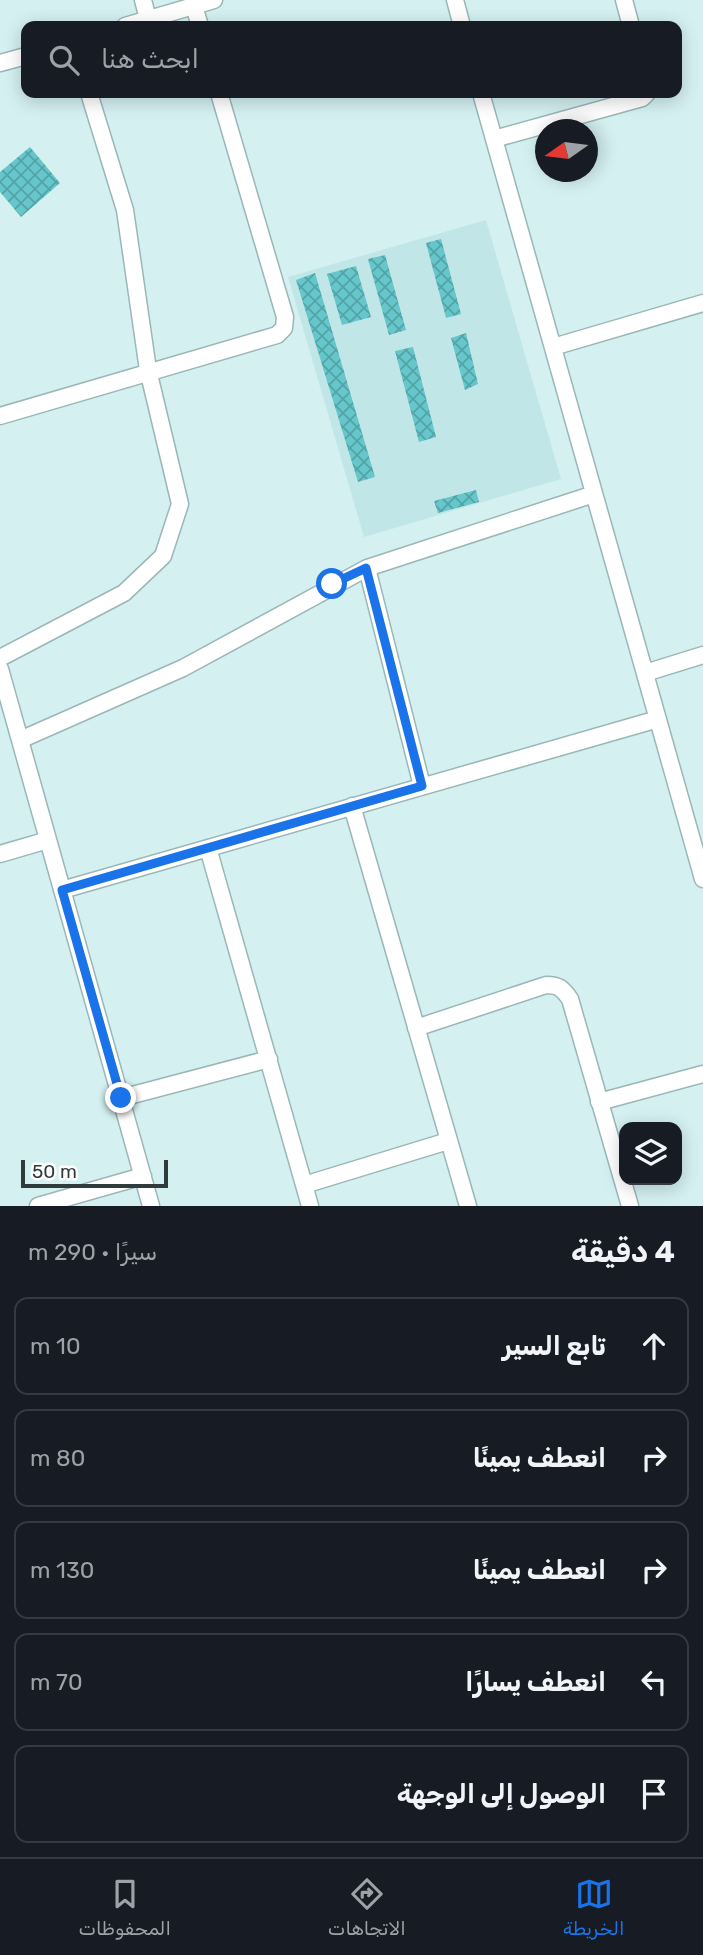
<!DOCTYPE html>
<html lang="ar">
<meta charset="utf-8">
<style>
:root{--surface:#171b24;--page:#20242c;--text:#f1f3f6;--muted:#9ea1a6;--line:#363941;--accent:#1a73e8}
body{margin:0;font-family:Rubik,"Noto Sans Arabic",sans-serif;background:var(--page);color:var(--text);direction:rtl}
.controls{position:absolute;right:21px;bottom:21px;display:grid;overflow:hidden;border-radius:14px;box-shadow:0 4px 18px #0003}
.controls button{width:63px;height:63px;display:grid;place-items:center;padding:0;border:0;border-bottom:2px solid var(--line);background:var(--surface);color:var(--text);font:35px sans-serif}
.compass{position:absolute;left:535px;top:119px;width:63px;height:63px;border-radius:50%;background:var(--surface);box-shadow:0 4px 18px #0003;rotate:256deg}
.scale{position:absolute;left:21px;bottom:18px;width:147px;box-sizing:border-box;padding-left:7px;border:4px solid #303b3b;border-top:0;font-size:19px;line-height:24px;white-space:nowrap;color:#303b3b;-webkit-text-stroke:5px #fff;paint-order:stroke}
.stop{position:absolute;width:21px;height:21px;margin:-16px;border:5px solid #1a73e8;border-radius:50%;background:#fff}
.stop.end{background:#1a73e8;border-color:#fff;box-shadow:0 2px 7px #0008}
.list{margin:0;padding:0;list-style:none}
h2{display:flex;justify-content:space-between;align-items:center;height:91px;margin:0;padding:0 28px;font-size:30px}
h2 small{font-size:23px;font-weight:400;color:var(--muted)}
.list li{display:grid;grid-template-columns:46px 1fr auto;gap:21px;align-items:center;box-sizing:border-box;height:98px;margin:0 14px 14px;padding:0 14px;border:2px solid var(--line);border-radius:14px}
.list b{display:block;font-size:26px;white-space:nowrap}
.list em{font-size:23px;font-style:normal;color:var(--muted)}
.icon{flex:none;width:38px;height:38px;fill:none;stroke:currentColor;stroke-width:2;stroke-linecap:round;stroke-linejoin:round}
.map{position:relative;flex:none;width:703px;height:1206px;overflow:hidden;direction:ltr}
.search{position:absolute;background:var(--surface);box-shadow:0 4px 18px #0003;left:21px;right:21px;top:21px;height:77px;display:flex;align-items:center;gap:18px;box-sizing:border-box;padding:0 24px;border-radius:14px;color:var(--muted);font-size:26px}
.sheet{height:651px;background:var(--surface)}
nav{display:flex;justify-content:space-around;align-items:center;box-sizing:border-box;height:98px;border-top:2px solid var(--line);background:var(--surface);font-size:19px;color:var(--muted)}
nav a{display:grid;justify-items:center;gap:4px}
nav .on{color:var(--accent)}
.map>svg:first-child{display:block}
.built{fill:#c1e6e7}
.building{fill:url(#building-cross-hatch)}
.lines{fill:none;stroke-linecap:round;stroke-linejoin:round}
.street-casing{stroke:#9bb6b7;stroke-width:19}
.street{stroke:#fff;stroke-width:16}
.route{stroke:#1a73e8;stroke-width:9}
</style>
<div class="map">
<svg width="703" height="1206" viewBox="0 0 703 1206">
<defs>
<pattern id="building-cross-hatch" width="8" height="8" patternUnits="userSpaceOnUse" patternTransform="scale(1.75)"><rect width="8" height="8" fill="#65c7cb"/><path d="M0 0l8 8M0 8l8-8" fill="none" stroke="#54a3a6"/></pattern>
</defs>
<rect width="100%" height="100%" fill="#d4f0f1"/>
<path class="built" d="M486,220L561,479L364,537L288,277Z"/>
<path class="building" d="M30,147L60,183L21,217L0,192V172Z
M441,239L461,314L446,318L426,243Z
M385,255L406,330L389,335L368,259Z
M356,266L371,317L342,325L327,274Z
M315,273L375,477L358,482L296,280Z
M466,333L478,384L465,390L451,338Z
M413,347L436,437L419,442L395,351Z
M476,490L479,502L438,513L434,501Z"/>
<g class="lines">
<defs>
<path id="street" d="M143,0L148,19
M455,0L462,26
M624,0L631,26
M194,6L200,26
M125,26L214,0
M0,63L26,56
M481,93L703,879
M494,139L642,98L647,93
M553,347L703,303
M0,416L277,335L284,328L285,317L219,93
M367,568L422,786
M0,658L124,593L163,556L180,504L148,370L125,210L89,93
M0,669L151,1206
M645,673L703,655
M20,740L183,668L367,568L594,494
M352,806L468,1206
M208,848L310,1206
M0,854L48,840
M62,890L658,719
M416,1028L546,985C559,985 562,988 570,999L630,1206
M121,1098L269,1059
M599,1102L703,1074
M304,1185L448,1141
M38,1206L143,1176"/>
</defs>
<use href="#street" class="street-casing"/>
<use href="#street" class="street"/>
</g>
<g class="lines">
<path class="route" d="M121,1098L62,890L422,786L366,568L332,584"/>
</g>
</svg>
<div class="controls">
<button><svg class="icon" aria-label="layers" viewBox="0 0 24 24"><path d="M12 4l9 5-9 5-9-5zM3 14l9 5 9-5"/></svg></button>
</div>
<svg class="compass" viewBox="-18 -18 36 36"><path d="M0-13l5 13h-10z" fill="#e53935"/><path d="M0 13l5-13h-10z" fill="#9ea1a6"/></svg>
<div class="scale">50 m</div>
<div class="stop" style="left:332px;top:584px"></div>
<div class="stop end" style="left:121px;top:1098px"></div>
<div class="search"><svg class="icon" aria-label="search" viewBox="0 0 24 24"><circle cx="10" cy="10" r="6"/><path d="M15 15l6 6"/></svg>ابحث هنا</div>
</div>
<section class="sheet">
<h2>4 دقيقة<small>سيرًا · 290 m</small></h2>
<ul class="list">
<li><svg class="icon" aria-label="ahead" viewBox="0 0 24 24"><path d="M12 20V5M6 11l6-6 6 6"/></svg><div><b>تابع السير</b></div><em>10 m</em></li>
<li><svg class="icon" aria-label="right" viewBox="0 0 24 24"><path d="M7 20v-9h11M14 6l5 5-5 5"/></svg><div><b>انعطف يمينًا</b></div><em>80 m</em></li>
<li><svg class="icon" aria-label="right" viewBox="0 0 24 24"><path d="M7 20v-9h11M14 6l5 5-5 5"/></svg><div><b>انعطف يمينًا</b></div><em>130 m</em></li>
<li><svg class="icon" aria-label="left" viewBox="0 0 24 24"><path d="M17 20v-9H6M10 6l-5 5 5 5"/></svg><div><b>انعطف يسارًا</b></div><em>70 m</em></li>
<li><svg class="icon" aria-label="arrive" viewBox="0 0 24 24"><path d="M6 21V4h12l-3 4 3 4H6"/></svg><div><b>الوصول إلى الوجهة</b></div></li>
</ul>
</section>
<nav>
<a class="on"><svg class="icon" aria-label="map" viewBox="0 0 24 24"><path d="M3 6l6-2 6 2 6-2v14l-6 2-6-2-6 2zM9 4v14M15 6v14"/></svg>الخريطة</a>
<a><svg class="icon" aria-label="directions" viewBox="0 0 24 24"><path d="M12 3l9 9-9 9-9-9zM9 14v-3h6M13 9l2 2-2 2"/></svg>الاتجاهات</a>
<a><svg class="icon" aria-label="saved" viewBox="0 0 24 24"><path d="M7 4h10v16l-5-4-5 4z"/></svg>المحفوظات</a>
</nav>
